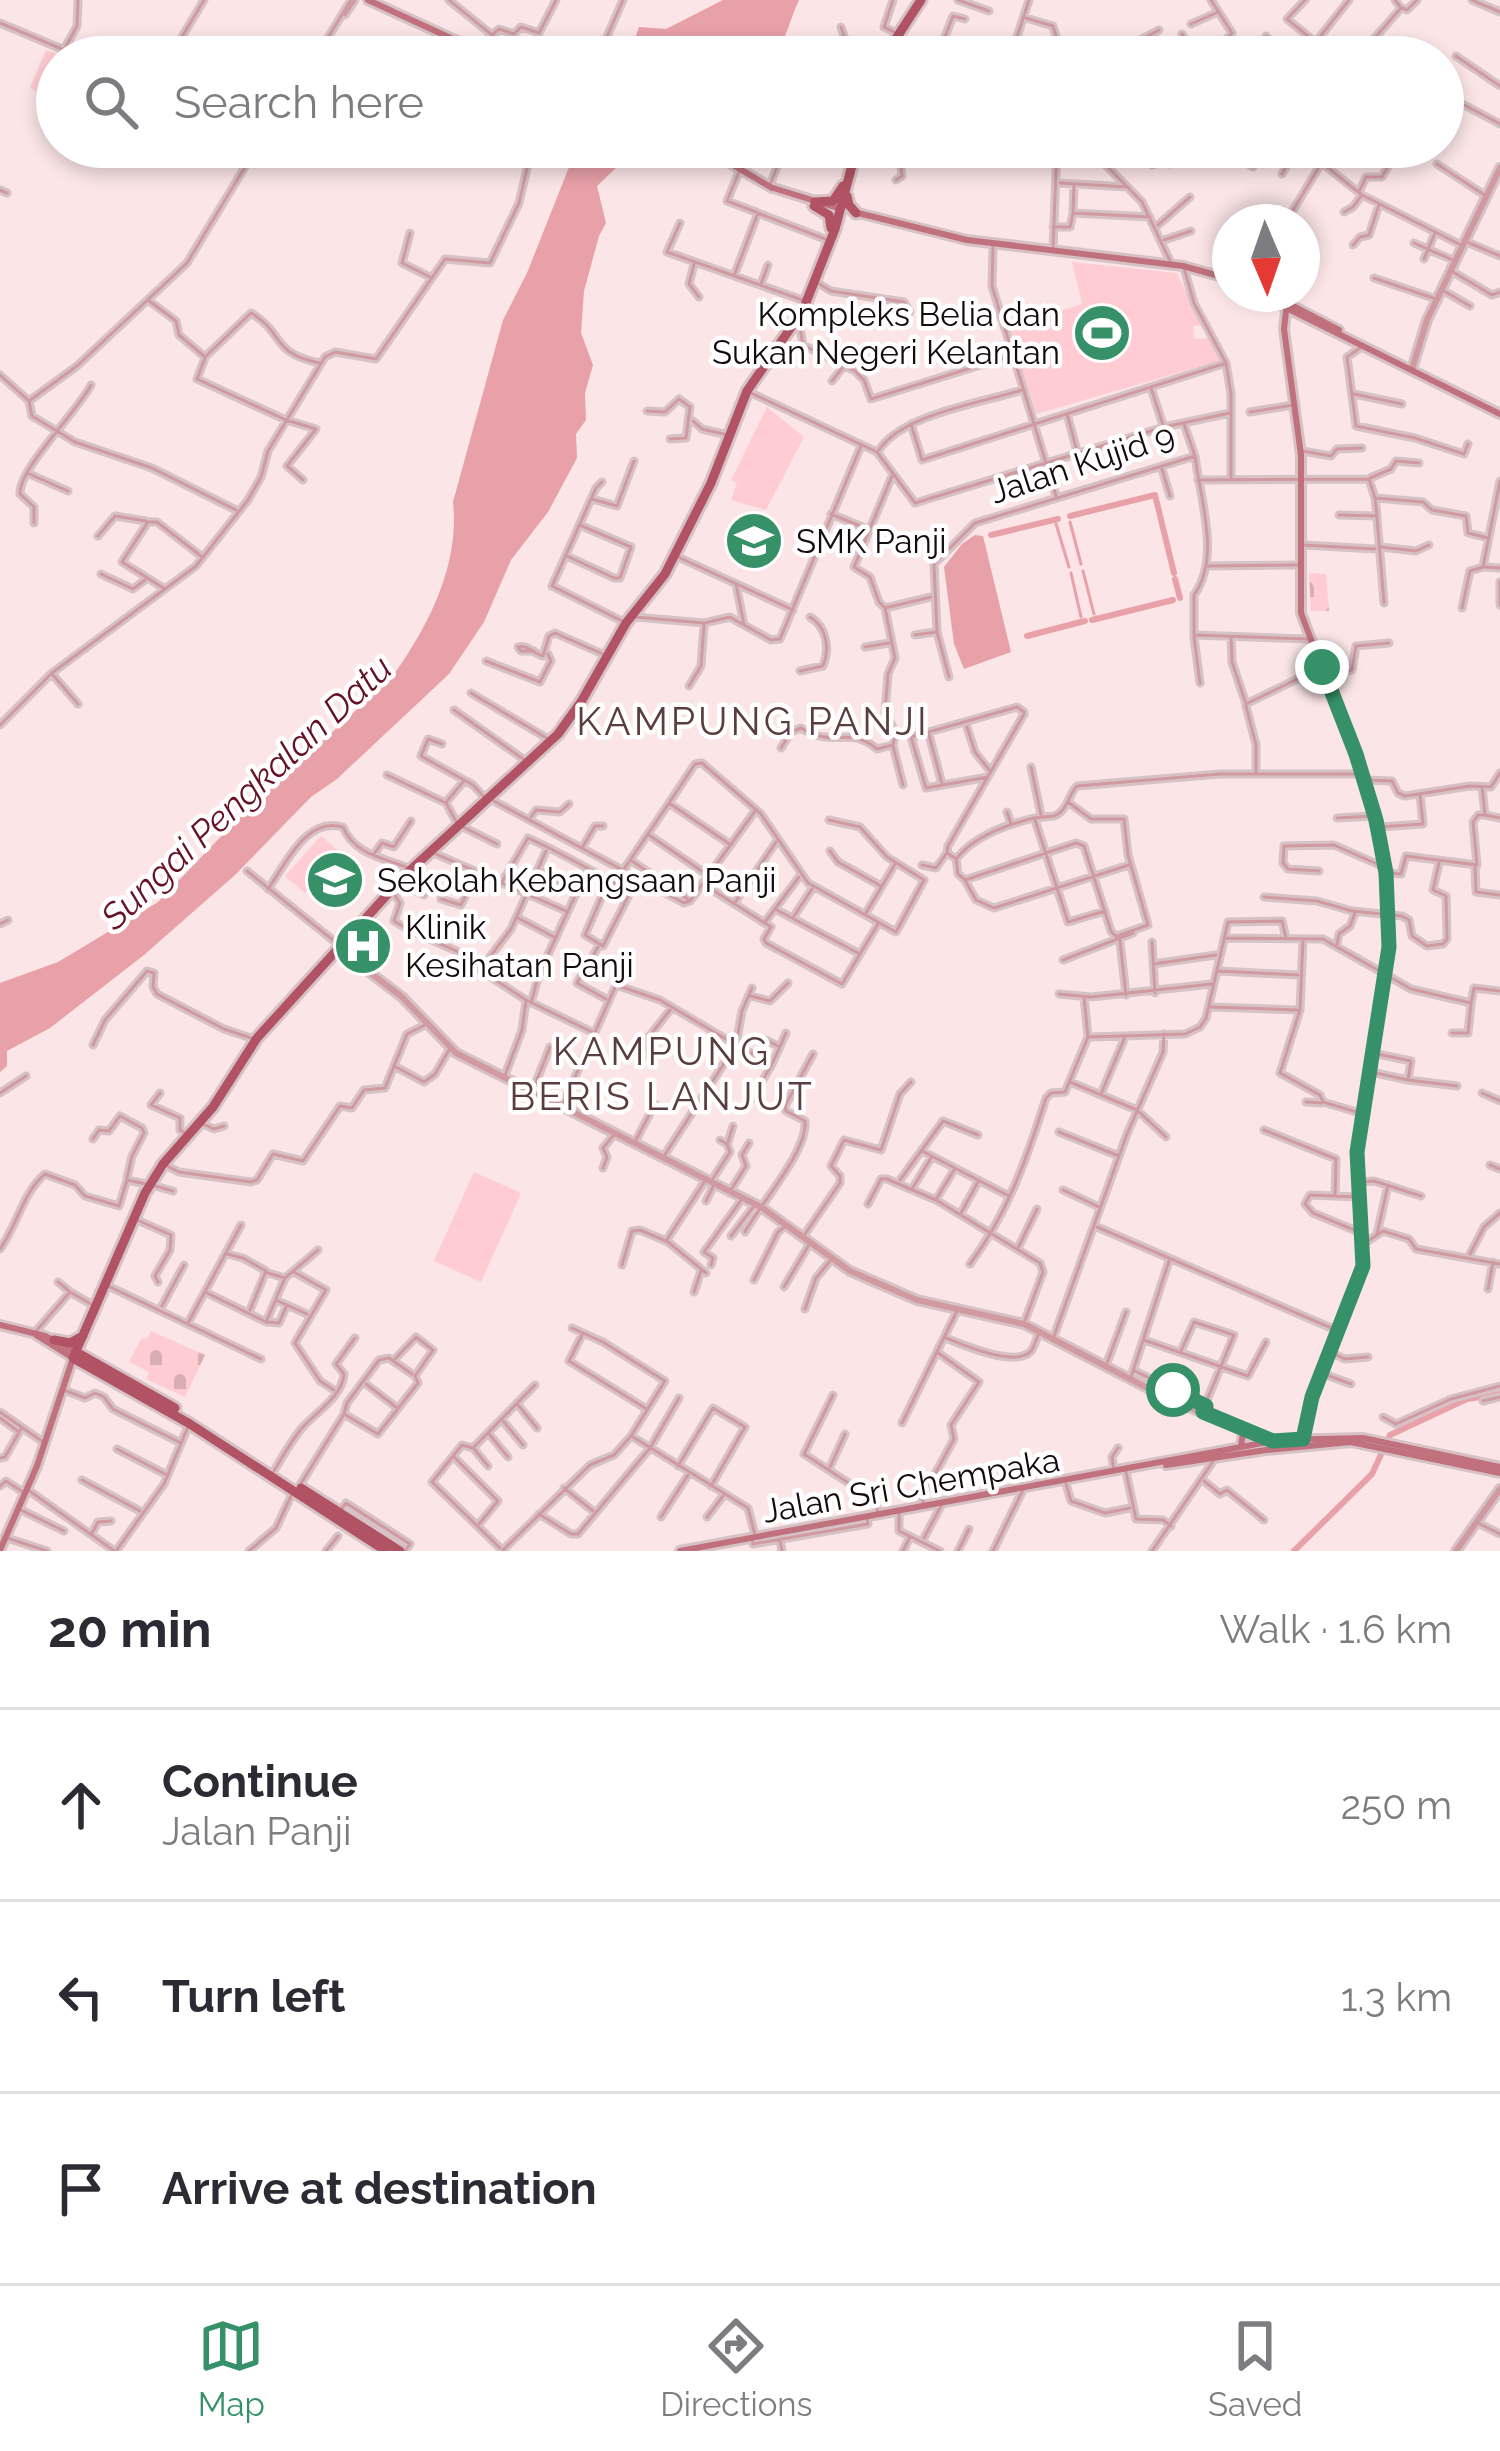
<!DOCTYPE html>
<meta charset="utf-8">
<style>
:root{--surface:#fff;--page:#f7f7f7;--text:#2b2b33;--muted:#7c7c81;--line:#e1e1e2;--accent:#369168}
body{margin:0;font-family:Raleway,sans-serif;background:var(--page);color:var(--text)}
.compass{position:absolute;left:1212px;top:204px;width:108px;height:108px;border-radius:50%;background:var(--surface);box-shadow:0 6px 18px #0003;rotate:178deg}
.stop{position:absolute;width:36px;height:36px;margin:-27px;border:9px solid #369168;border-radius:50%;background:#fff}
.stop.end{background:#369168;border-color:#fff;box-shadow:0 3px 12px #0008}
.list{margin:0;padding:0;list-style:none}
h2{display:flex;justify-content:space-between;align-items:center;height:156px;margin:0;padding:0 48px;font-size:51px}
h2 small{font-size:39px;font-weight:400;color:var(--muted)}
.list li{display:grid;grid-template-columns:78px 1fr auto;gap:36px;align-items:center;box-sizing:border-box;height:192px;padding:0 48px;border-top:3px solid var(--line)}
.list b{display:block;font-size:45px;white-space:nowrap}
.list p{margin:0;font-size:39px;white-space:nowrap;color:var(--muted)}
.list em{font-size:39px;font-style:normal;color:var(--muted)}
.icon{flex:none;width:66px;height:66px;fill:none;stroke:currentColor;stroke-width:2;stroke-linecap:round;stroke-linejoin:round}
.map{position:relative;flex:none;width:1500px;height:1551px;overflow:hidden}
.search{position:absolute;background:var(--surface);box-shadow:0 6px 18px #0003;left:36px;right:36px;top:36px;height:132px;display:flex;align-items:center;gap:30px;box-sizing:border-box;padding:0 42px;border-radius:66px;color:var(--muted);font-size:45px}
.sheet{height:732px;background:var(--surface)}
nav{display:flex;justify-content:space-around;align-items:center;box-sizing:border-box;height:168px;border-top:3px solid var(--line);background:var(--surface);font-size:33px;color:var(--muted)}
nav a{display:grid;justify-items:center;gap:6px}
nav .on{color:var(--accent)}
.map>svg:first-child{display:block}
.cemetery{fill:url(#cemetery-stones)}
.park{fill:#feccd2}
.water{fill:#e8a0a9}
.lines{fill:none;stroke-linecap:round;stroke-linejoin:round}
.stream{stroke:#e8a0a9;stroke-width:3}
.canal{stroke:#e8a0a9;stroke-width:6}
.minor-casing{stroke:#d6c2c4;stroke-width:9}
.tertiary-casing{stroke:#d6c2c4;stroke-width:12}
.secondary-casing{stroke:#d6c2c4;stroke-width:12}
.primary-casing{stroke:#d6c2c4;stroke-width:15}
.minor{stroke:#d19aa1;stroke-width:3}
.tertiary{stroke:#d19aa1;stroke-width:6}
.secondary{stroke:#c0717d;stroke-width:6}
.primary{stroke:#b15364;stroke-width:9}
.route{stroke:#369168;stroke-width:15}
.labels{text-anchor:middle;stroke-width:9;stroke-linejoin:round;paint-order:stroke}
.poi-label{font-size:33px;fill:#160a0c;stroke:#fff;text-anchor:start}
.street-label{font-size:33px;fill:#160a0c;stroke:#fff}
.water-label{font-size:36px;font-style:italic;fill:#651229;stroke:#fff}
.quarter-label{font-size:39px;letter-spacing:3px;fill:#5a3d41;stroke:#fff}
</style>
<div class="map">
<svg width="1500" height="1551" viewBox="0 0 1500 1551">
<defs>
<pattern id="cemetery-stones" width="16" height="16" patternUnits="userSpaceOnUse" patternTransform="scale(3)"><rect width="16" height="16" fill="#feccd2"/><path d="M2 7V4a2 2 0 0 1 4 0v3zM10 15v-3a2 2 0 0 1 4 0v3z" fill="#d9aeb3"/></pattern>
</defs>
<rect width="100%" height="100%" fill="#fbe5e7"/>
<path class="cemetery" d="M1309,573L1326,574L1329,611H1311Z
M151,1331L205,1355L185,1397L146,1379L149,1372L129,1362L141,1339L147,1338Z"/>
<path class="park" d="M46,50L63,57H57V102L30,88Z
M1072,262L1177,273L1202,325L1193,326L1194,339L1210,338L1223,360L1036,414L1009,327L1082,304Z
M767,407L804,437L766,510L731,500L737,483L731,480Z
M321,836L341,853L305,893L285,876Z
M474,1172L521,1193L481,1282L434,1261Z"/>
<path class="water" d="M723,0H799C789,21 787,39 773,57H628L639,27L666,29Z
M577,147H638L597,186L606,223L599,236L584,291L581,333L593,365L585,393L586,420L576,434L577,458L548,512L511,560L484,622L449,674L337,779L311,797L235,875L144,955L50,1028L7,1051V1066L0,1072V983L58,962L158,902L232,825L392,677C428,627 460,565 453,502L503,320L527,273Z
M975,535L983,536L1011,652L964,669L954,644L944,567L962,544Z"/>
<g class="lines">
<path class="stream" d="M1055,520V521
M1070,522L1081,564
M1056,524L1069,567
M1083,571L1094,614
M1071,573L1081,617
M1096,617V619"/>
<path class="canal" d="M1070,516L1155,495L1174,573
M991,535L1058,519
M1175,579L1180,598
M1092,620L1173,600
M1027,636L1085,621
M1294,1551L1372,1474L1390,1435L1467,1399L1500,1394"/>
<defs>
<path id="minor" d="M449,0L519,57
M893,0L884,27L894,32
M958,0L989,11
M1305,0L1287,19L1314,41
M1472,0L1500,12
M1402,8L1407,10L1417,0
M345,15L355,0
M1026,18L1053,26L1058,43L1055,57
M0,23L81,57
M1191,24L1218,12
M841,27L848,48
M493,34L499,29L514,34L521,27L539,33L556,0
M1182,34L1195,57
M1266,36L1285,57
M826,45L882,56
M130,47L148,57
M65,48L77,26L78,0
M951,51L941,47L953,16L965,19
M1456,56L1500,86
M170,57L204,0
M316,57L351,0
M598,57L623,0
M949,57L951,51L969,57
M987,57L995,44L1014,46L1029,0
M1097,57H1098
M1147,57L1142,39L1159,30
M1209,57L1232,33L1211,0
M1304,57L1349,0
M1358,57L1401,8L1395,0
M1455,100L1500,124
M301,147L343,162L347,147
M1139,147L1152,165L1164,161L1169,164
M1238,147L1236,156L1253,167
M1302,147L1362,195L1463,246
M861,149L900,157L902,176L896,180
M1097,156L1142,202L1171,263
M1057,158L1097,156L1112,147
M1437,164L1486,196
M739,172L727,201L756,212
M1282,174L1297,147
M1060,183L1128,187
M770,185L782,154
M0,190L7,193
M1360,190L1366,177H1382L1392,159L1373,147
M1073,211L1074,185
M1344,212L1353,207L1361,196
M1286,222L1331,147
M680,223L667,252L805,301
M1158,225L1190,197
M1053,227H1070L1073,213L1150,217
M410,233L402,263L430,277
M1164,240L1191,231
M1414,243L1455,261
M1469,243L1500,256
M1353,245L1360,237L1369,235L1379,205
M993,246L992,286L1056,496
M1053,249L1057,147
M1424,259L1435,233
M694,264L689,284L699,297
M1184,268L1194,303L1226,363L1231,394V478
M1453,272L1492,295L1500,292
M734,276L758,213L825,239
M1374,278L1436,299
M816,282L831,291L904,302L910,312
M761,284L768,265
M1444,291L1470,306
M148,300L176,321L179,335L205,357L251,313C285,333 270,353 320,363
M799,323L803,345L855,371L864,380L871,399L1013,355
M1363,346L1347,357L1356,426L1415,438L1464,454L1468,444
M205,358L197,379L286,420L316,429L287,466L303,480
M0,375L29,401L32,416L75,442L152,468L236,510
M832,381L843,367
M1151,388L1163,425
M751,393L877,452L915,503L1164,427L1230,413
M1354,394L1402,404
M29,401L77,366L187,263L257,147
M647,411L665,412L679,399L690,407L686,438L670,439
M1250,412L1293,405
M1067,414L1077,451
M693,421L702,429L728,435
M911,424L922,460L1226,363
M879,450C903,414 981,403 1022,390
M1302,451L1331,456L1337,449L1362,448
M1195,456C1200,498 1221,558 1194,595V635L1308,639
M1162,469L1170,496
M27,473L68,491
M892,476L854,567L870,577L879,602L885,608L931,597
M1370,478L1391,469L1396,461L1419,463
M1198,480L1369,479L1375,498
M602,482L596,488L552,586L624,622
M592,499L617,506L634,461
M831,514L865,528
M1339,515L1377,516L1375,498L1423,502L1432,510L1466,516L1468,533L1488,538
M1377,518L1384,603
M34,523V507L20,494C19,468 75,415 91,385
M98,536L115,516L146,521
M1303,545L1375,549
M1381,547L1416,551L1429,545
M567,556L614,578H620L631,547L582,526
M678,557L793,610
M1206,566L1298,565
M1485,567L1500,568
M101,574L133,589L145,580
M1500,582V605
M736,584L744,625L771,640L780,639L861,446
M165,589L122,562L148,522H157L201,556
M1462,608L1470,571L1483,567L1500,481
M635,617L704,623L730,617L742,624
M915,635L935,632
M1194,637L1200,683
M1231,637L1232,662L1246,704L1320,668
M865,647L889,643
M534,651H521L518,647C527,644 534,654 543,656L549,636L555,633L605,655
M486,661L540,682L551,661L548,654
M800,671L823,666C830,649 827,627 810,617
M1327,673L1352,670L1356,646L1389,643
M53,675L78,704
M949,677L937,632L934,564L975,523L1195,456L1184,424
M689,686L701,666L704,625
M471,693L550,740
M1246,706L1256,745V773
M454,710L526,761
M0,725L52,673L196,566L248,500L261,477L268,451L325,357L335,352L376,359L445,259L490,263L519,203L532,147
M967,727L975,752L990,771
M929,735L942,784
M442,744L428,739L421,756L473,785L485,798
M893,746L903,785
M781,748L791,732L801,728C834,749 849,725 877,749L893,745L896,733L885,712L888,674L895,658L885,608
M1031,767L1041,815
M387,775L446,803L457,823
M1365,780L1392,781L1398,793L1405,796L1470,786L1491,787L1500,773
M447,801L464,781
M494,801L684,903L690,901
M1068,802L1091,819H1124L1128,855L1148,925L1117,936
M669,803L695,764L702,763L761,814L808,883L896,932L924,880L887,857L860,827L829,820
M1007,812L1011,824
M1485,815L1500,818
M531,817L536,810L560,812L569,804
M1337,818L1373,816
M1035,820L1068,922L1105,911
M461,826L497,844
M1379,827L1423,824L1420,794
M649,835L709,876
M582,848L595,826H603
M546,851L511,929L480,970L526,1000L592,1032
M830,851L838,862L881,886
M374,854L382,843L394,847L411,821
M436,854L566,911
M955,858L947,853L948,846L1024,714V712L1017,707L911,737L926,788L988,777
M632,861L689,900
M922,865L936,868L946,854
M1475,866L1476,892L1500,895
M624,869L669,803L731,845
M539,870L573,888
M247,871L339,945
M1319,871L1288,869L1283,863L1284,846L1334,845L1384,867
M1388,873L1401,874L1406,856L1477,865L1473,822L1478,815H1485L1482,787
M406,876L414,890L424,895
M966,882L976,900L994,908L1129,865
M501,884L528,838C562,853 594,872 627,890L629,895L603,946L585,935L609,880
M703,884L771,927L764,939L766,943L842,984L878,924
M268,889C286,864 306,816 343,827C355,856 386,858 411,869
M394,894L400,903L394,921C421,938 452,947 481,963
M1264,897L1317,901L1352,911L1402,916L1409,920L1412,936L1427,946L1443,944L1447,939L1446,896L1433,890L1439,863
M441,899L461,905L476,874
M690,901L755,811
M734,904L776,842
M775,909L858,953
M866,913L895,864
M794,916L812,889
M518,918L556,938
M765,922L799,877
M0,924L8,920
M1224,938L1323,939L1411,989L1471,1003L1474,988L1500,991
M1303,939L1300,1010L1280,1073L1320,1095L1323,1102L1360,1113
M1152,942L1155,993
M1337,944L1339,934L1350,926L1355,913
M598,947L577,983L606,999
M1063,960L1133,933
M1153,964L1216,955
M1218,971L1298,975
M617,983L627,961
M1059,994L1091,997L1212,984
M1126,995L1120,941L1111,931L1084,846L1076,843L965,880L958,874L956,859C974,836 1005,825 1034,818C1036,818 1052,816 1054,816C1068,811 1068,795 1077,786L1220,774H1361
M751,996L770,1001L788,983
M531,1003L539,974L587,870
M1211,1007L1298,1010
M1452,1033H1468L1471,1004
M1090,1037L1185,1034L1200,1027L1206,1018L1228,922L1282,921L1286,938
M766,1040L778,1046
M93,1045L105,1020L147,971L154,973L153,987L157,994L224,1029L254,1039
M649,1051L656,1053L654,1058L648,1057Z
M648,1053L644,1043L670,1010
M773,1062L786,1033
M396,1067L424,1082L435,1074L449,1050
M1371,1072L1408,1080L1411,1061L1377,1054
M504,1078L522,1030L526,1001
M1408,1080L1457,1086
M1070,1082L1137,1110L1166,1137
M532,1092L550,1047
M0,1093L26,1076
M160,1093L151,1105L180,1118V1130L188,1135
M1482,1093L1500,1101
M1101,1094L1125,1037
M752,1099L772,1064L736,1045L742,1011L752,988
M1306,1102L1322,1103
M563,1104L616,985L660,1000L736,1045L664,1156
M203,1124L214,1129L224,1126
M1264,1130L1336,1159L1335,1195
M1059,1132L1119,1156
M93,1139L99,1130L109,1131L120,1116L142,1128L144,1133L132,1156L127,1178
M636,1140L655,1104
M728,1142L733,1126
M922,1151L1009,1196
M165,1165L179,1172L251,1182L257,1180L273,1154L303,1161L340,1106L352,1108L364,1090L385,1088L407,1034L425,1025
M1490,1165L1500,1169
M603,1168L607,1157L603,1148L613,1136
M712,1180L730,1152L727,1144L720,1140
M900,1180L943,1121L978,1135
M1358,1182L1374,1181L1421,1196
M155,1186L173,1191
M912,1189L931,1158
M731,1190L746,1166L742,1155L749,1143
M1063,1190L1099,1207
M1358,1197L1310,1195L1305,1204L1313,1213L1359,1232
M937,1198L954,1170
M706,1201L714,1185
M868,1204L881,1179H887L936,1200L1040,1263L1043,1272L1024,1323
M961,1213L979,1180
M135,1219L171,1235L170,1250L155,1276L158,1282
M1097,1227L1336,1330
M745,1232C760,1204 808,1151 805,1121L786,1111L785,1106L813,1054
M805,1234L840,1183V1176L831,1166L844,1140L881,1150L900,1094L911,1082
M1377,1234L1388,1185
M731,1236L754,1206
M668,1242L706,1273
M1365,1243L1383,1231L1409,1239L1416,1249L1500,1264
M1018,1248L1037,1209
M0,1249C17,1226 23,1192 45,1174L75,1185L85,1196L119,1206L127,1180L146,1184
M227,1254L243,1258L266,1271L250,1310
M1470,1254L1484,1227L1500,1213
M970,1264C1008,1213 1027,1158 1046,1098L1051,1093L1065,1092L1088,1037L1084,997
M622,1265L632,1231L640,1230L666,1241L705,1181
M711,1265L713,1258L704,1252L742,1199
M294,1272L326,1290L295,1343L320,1381L334,1390
M268,1273L285,1278L318,1250
M754,1280L778,1232L787,1225
M58,1282L69,1291
M106,1285L261,1359
M784,1287L810,1243
M1488,1289L1493,1262
M205,1292L266,1322L285,1278
M694,1292L701,1271
M278,1301L307,1314
M162,1306L184,1265
M805,1309L816,1278L831,1260
M267,1322L279,1323L287,1305
M188,1323L241,1225
M37,1330L70,1292L91,1304
M583,1333L569,1361L645,1408
M1054,1336L1127,1134L1163,1052L1164,1034
M946,1338C963,1345 1016,1368 1031,1351C1035,1346 1036,1339 1039,1333
M1144,1340L1248,1376L1266,1342
M1181,1351L1194,1322L1234,1335L1202,1412
M1330,1352L1345,1359L1368,1357
M1107,1363L1126,1312
M1133,1370L1204,1405
M1324,1374L1351,1384
M1131,1377L1169,1261
M366,1384L396,1407
M64,1390L85,1398L95,1393L104,1397L113,1409L179,1442
M833,1395L804,1454L875,1500L878,1513
M1483,1401L1500,1397
M518,1405L537,1428
M0,1412L43,1442
M344,1414L378,1434L418,1383L415,1376L433,1350L416,1337L394,1360
M1383,1417L1396,1424L1451,1399L1500,1386
M0,1418L18,1431
M503,1421L523,1445
M902,1423L957,1311
M489,1434L508,1457
M633,1437L748,1508L755,1535
M474,1447L535,1385
M473,1448L462,1445L432,1482L500,1548
M117,1449L167,1475
M474,1449L488,1466
M454,1457L498,1501L479,1524
M0,1458L5,1457L21,1429
M678,1466L713,1408L745,1427L711,1486
M830,1467L845,1434
M274,1471C283,1456 291,1441 302,1428C317,1411 342,1397 344,1374L336,1364L355,1338
M1114,1471L1112,1457L1118,1448
M1126,1472L1136,1519L1163,1520L1171,1526
M82,1480L140,1511
M1204,1481L1220,1494L1227,1490L1264,1520
M1066,1484L1071,1501L1105,1513L1130,1508
M300,1485L344,1414L347,1403L379,1360L389,1358L412,1374
M0,1486L6,1481L23,1492
M564,1488L593,1511
M28,1490L113,1550
M924,1505L922,1498L954,1439L951,1425L979,1382L937,1352
M19,1509L64,1531
M340,1511L346,1503L410,1544L405,1551
M539,1514L571,1534H578L650,1448L679,1398
M899,1514V1531L940,1551
M661,1517L688,1475
M707,1517L723,1496
M1480,1524L1500,1534
M92,1533L98,1522L111,1521
M7,1538L47,1551
M752,1538L753,1544L868,1524L867,1519
M924,1538L942,1504
M780,1540L782,1551
M503,1550L590,1465L614,1455L631,1436L665,1381L603,1342L572,1328
M116,1551L164,1484L187,1429
M249,1551L276,1528L293,1492
M326,1551L338,1536
M903,1551L910,1537
M958,1551L969,1529
M993,1551L1023,1490
M1152,1551L1214,1460"/>
<path id="tertiary" d="M1412,369L1427,320L1500,168
M343,945L362,965
M339,949L402,997L456,1053L761,1207L850,1271L917,1300L1024,1324L1161,1395L1252,1434
M1456,1551L1500,1489"/>
<path id="secondary" d="M368,0L492,57
M703,147L772,188
M770,187L841,209
M854,212L967,240L1183,266L1230,279
M1258,294L1500,414
M1270,294L1339,330
M1287,302L1284,329L1301,455V613L1364,780L1386,868L1389,920L1387,965L1357,1152L1362,1266L1312,1397L1303,1446
M0,1325L45,1336L76,1352
M1251,1433L1270,1440
M1241,1446L1243,1433
M1166,1465L1266,1450L1351,1442L1500,1473
M0,1550L37,1466L73,1358L36,1335
M680,1551L1279,1440L1363,1438L1500,1467"/>
<path id="primary" d="M884,57L921,0
M847,196L849,205L856,213
M815,202L833,201L843,186
M814,206L829,215L831,228
M54,1340L70,1343L83,1336
M76,1352L175,1408
M301,1488L400,1551
M386,1551L190,1424L73,1358L145,1193L163,1164L213,1107L257,1038L405,875L558,734L581,702L626,623L665,574L711,483L747,391L803,310L835,229L857,147"/>
</defs>
<use href="#minor" class="minor-casing"/>
<use href="#tertiary" class="tertiary-casing"/>
<use href="#secondary" class="secondary-casing"/>
<use href="#primary" class="primary-casing"/>
<use href="#minor" class="minor"/>
<use href="#tertiary" class="tertiary"/>
<use href="#secondary" class="secondary"/>
<use href="#primary" class="primary"/>
</g>
<g class="lines">
<path class="route" d="M1173,1390L1206,1406L1203,1412L1273,1441L1303,1439L1312,1397L1363,1266L1357,1152L1389,947L1386,873L1376,820L1356,754L1322,667"/>
</g>
<defs>
<symbol id="stadium-disc" viewBox="-11 -11 22 22"><circle r="9.5" fill="#369168" stroke="#fff"/><path d="M0-5a6.5 5 0 1 0 0 10a6.5 5 0 1 0 0-10ZM-3.5-1.8h7v3.6h-7Z" fill="#fff"/></symbol>
<symbol id="school-disc" viewBox="-11 -11 22 22"><circle r="9.5" fill="#369168" stroke="#fff"/><path d="M0-5L7-2L0 1L-7-2ZM-4 1L0 2.5L4 1V4Q0 6-4 4Z" fill="#fff"/></symbol>
<symbol id="hospital-disc" viewBox="-11 -11 22 22"><circle r="9.5" fill="#369168" stroke="#fff"/><path d="M-5-5h3v3.5h4V-5h3V5h-3V1.5h-4V5h-3Z" fill="#fff"/></symbol>
</defs>
<g fill-rule="evenodd">
<use href="#stadium-disc" x="1069" y="300" width="66" height="66"/>
<use href="#school-disc" x="721" y="508" width="66" height="66"/>
<use href="#school-disc" x="302" y="847" width="66" height="66"/>
<use href="#hospital-disc" x="330" y="913" width="66" height="66"/>
</g>
<g class="labels">
<g class="poi-label">
<text x="1060" y="326" text-anchor="end">Kompleks Belia dan<tspan x="1060" dy="38">Sukan Negeri Kelantan</tspan></text>
<text x="796" y="553">SMK Panji</text>
<text x="377" y="892">Sekolah Kebangsaan Panji</text>
<text x="405" y="939">Klinik<tspan x="405" dy="38">Kesihatan Panji</tspan></text>
</g>
<g class="street-label">
<text transform="translate(1082 463) rotate(-18)" y="12">Jalan Kujid 9</text>
<text transform="translate(911 1485) rotate(-10)" y="12">Jalan Sri Chempaka</text>
</g>
<g class="water-label">
<text transform="translate(246 792) rotate(-43)" y="13">Sungai Pengkalan Datu</text>
</g>
<g class="quarter-label">
<text x="753" y="735">KAMPUNG PANJI</text>
<text x="662" y="1065">KAMPUNG<tspan x="662" dy="45">BERIS LANJUT</tspan></text>
</g>
</g>
</svg>
<svg class="compass" viewBox="-18 -18 36 36"><path d="M0-13l5 13h-10z" fill="#e53935"/><path d="M0 13l5-13h-10z" fill="#7c7c81"/></svg>
<div class="stop" style="left:1173px;top:1390px"></div>
<div class="stop end" style="left:1322px;top:667px"></div>
<div class="search"><svg class="icon" aria-label="search" viewBox="0 0 24 24"><circle cx="10" cy="10" r="6"/><path d="M15 15l6 6"/></svg>Search here</div>
</div>
<section class="sheet">
<h2>20 min<small>Walk · 1.6 km</small></h2>
<ul class="list">
<li><svg class="icon" aria-label="ahead" viewBox="0 0 24 24"><path d="M12 20V5M6 11l6-6 6 6"/></svg><div><b>Continue</b><p>Jalan Panji</p></div><em>250 m</em></li>
<li><svg class="icon" aria-label="left" viewBox="0 0 24 24"><path d="M17 20v-9H6M10 6l-5 5 5 5"/></svg><div><b>Turn left</b></div><em>1.3 km</em></li>
<li><svg class="icon" aria-label="arrive" viewBox="0 0 24 24"><path d="M6 21V4h12l-3 4 3 4H6"/></svg><div><b>Arrive at destination</b></div></li>
</ul>
</section>
<nav>
<a class="on"><svg class="icon" aria-label="map" viewBox="0 0 24 24"><path d="M3 6l6-2 6 2 6-2v14l-6 2-6-2-6 2zM9 4v14M15 6v14"/></svg>Map</a>
<a><svg class="icon" aria-label="directions" viewBox="0 0 24 24"><path d="M12 3l9 9-9 9-9-9zM9 14v-3h6M13 9l2 2-2 2"/></svg>Directions</a>
<a><svg class="icon" aria-label="saved" viewBox="0 0 24 24"><path d="M7 4h10v16l-5-4-5 4z"/></svg>Saved</a>
</nav>
